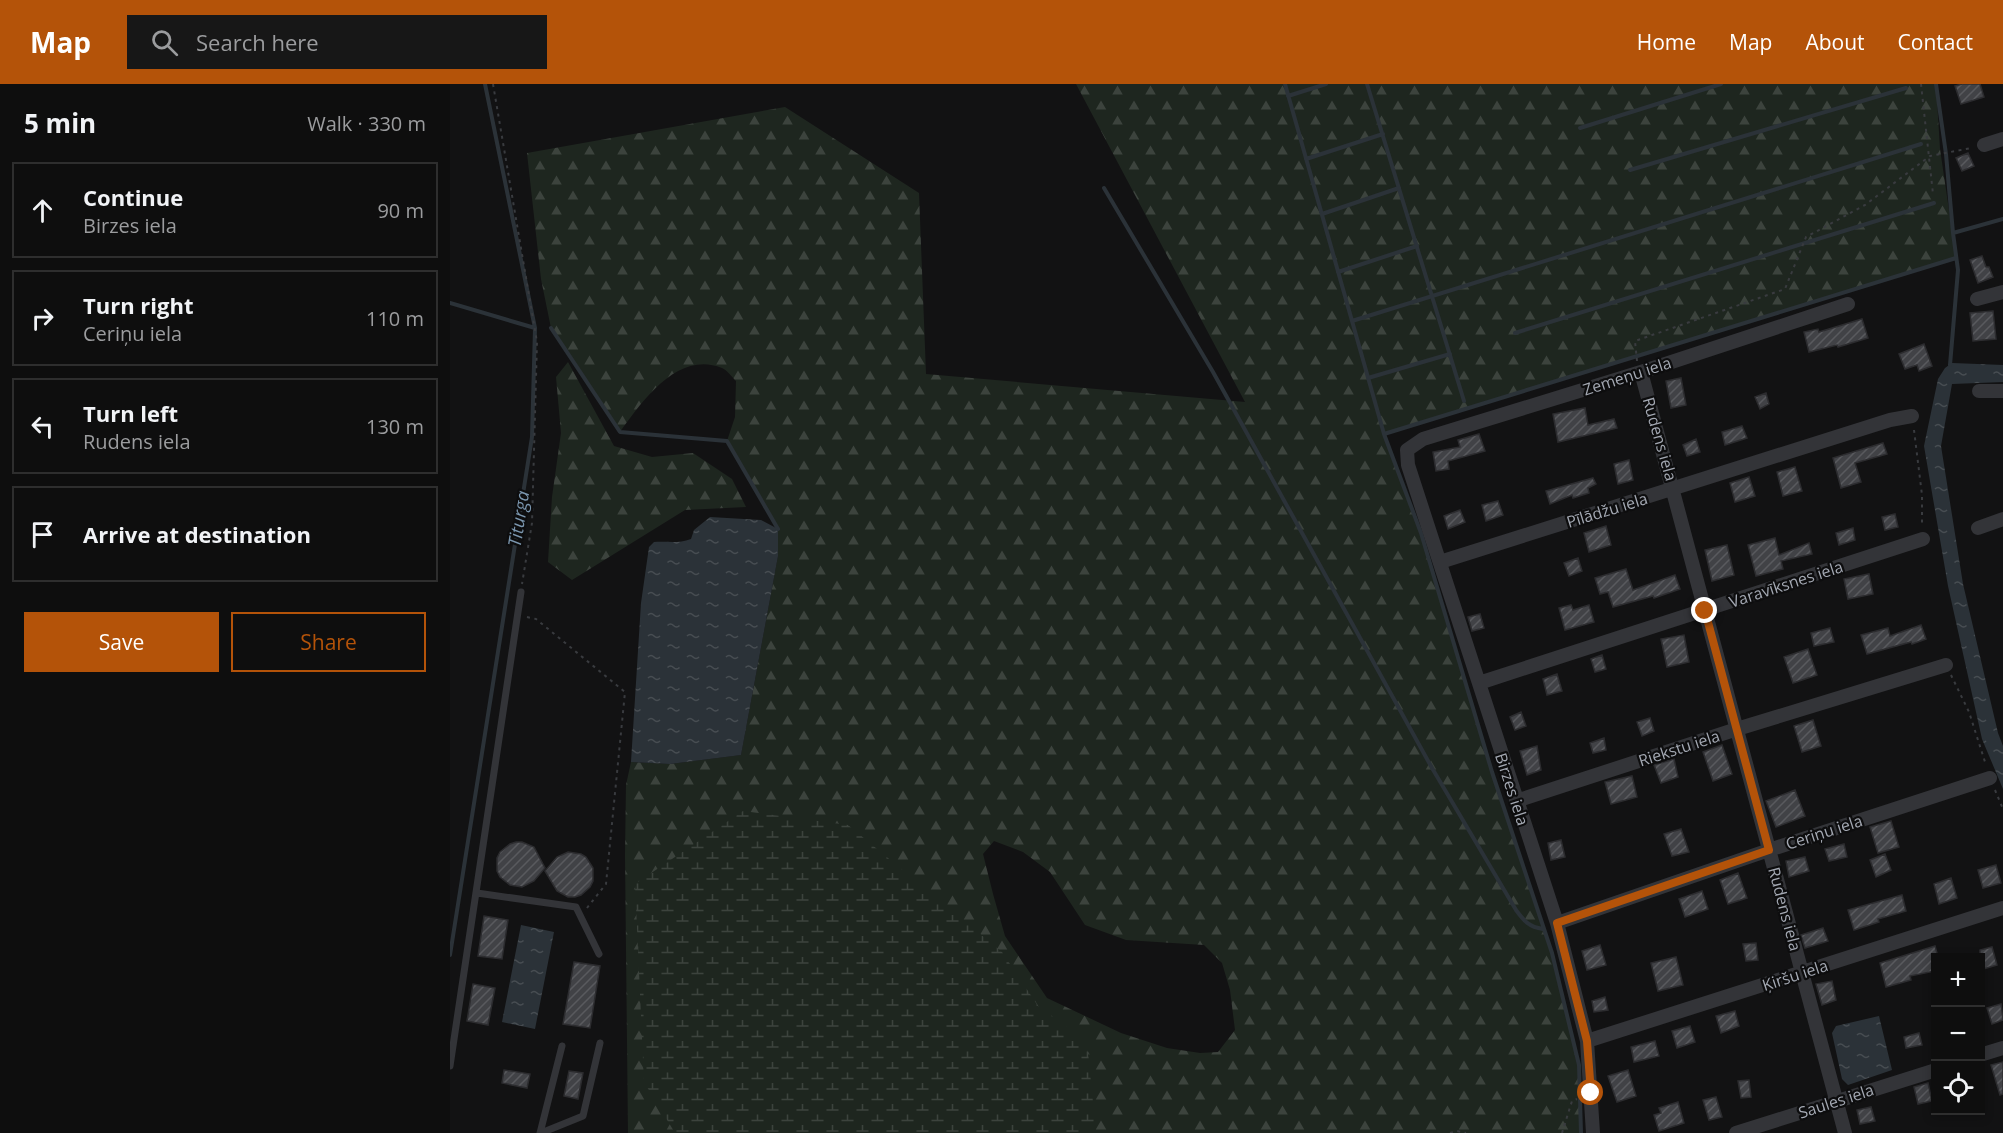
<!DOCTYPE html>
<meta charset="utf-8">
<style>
:root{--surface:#0e0e0e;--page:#171717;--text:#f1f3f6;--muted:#9b9c9e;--line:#2e2e2e;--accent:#b45309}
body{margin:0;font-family:"Open Sans",sans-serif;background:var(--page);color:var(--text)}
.controls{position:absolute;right:18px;bottom:18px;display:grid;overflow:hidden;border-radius:0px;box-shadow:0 3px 9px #0003}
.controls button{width:54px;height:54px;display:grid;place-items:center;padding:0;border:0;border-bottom:2px solid var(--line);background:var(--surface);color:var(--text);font:30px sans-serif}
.stop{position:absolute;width:18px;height:18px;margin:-14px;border:4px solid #b45309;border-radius:50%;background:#fff}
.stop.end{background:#b45309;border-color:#fff;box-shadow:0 2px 6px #0008}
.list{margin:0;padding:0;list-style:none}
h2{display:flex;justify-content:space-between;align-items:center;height:78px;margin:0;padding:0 24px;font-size:26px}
h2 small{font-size:20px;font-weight:400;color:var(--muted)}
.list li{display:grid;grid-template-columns:39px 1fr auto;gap:18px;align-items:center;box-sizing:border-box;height:96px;margin:0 12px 12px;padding:0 12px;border:2px solid var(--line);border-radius:0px}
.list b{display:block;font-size:22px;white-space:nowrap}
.list p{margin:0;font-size:20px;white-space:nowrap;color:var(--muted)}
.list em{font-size:20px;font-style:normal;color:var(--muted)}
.actions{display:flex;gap:12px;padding:18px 24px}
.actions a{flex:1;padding:14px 0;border:2px solid var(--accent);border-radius:0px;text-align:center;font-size:21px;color:var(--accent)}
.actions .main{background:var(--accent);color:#fff}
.icon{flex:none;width:33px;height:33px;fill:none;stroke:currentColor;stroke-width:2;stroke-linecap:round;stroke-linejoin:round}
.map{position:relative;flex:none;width:1553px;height:1049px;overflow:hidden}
header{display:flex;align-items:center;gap:36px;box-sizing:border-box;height:84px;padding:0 30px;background:var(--accent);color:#fff}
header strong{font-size:28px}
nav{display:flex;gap:33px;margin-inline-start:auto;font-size:21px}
.search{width:420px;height:54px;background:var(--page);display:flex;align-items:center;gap:15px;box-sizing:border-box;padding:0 21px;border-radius:0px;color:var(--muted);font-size:22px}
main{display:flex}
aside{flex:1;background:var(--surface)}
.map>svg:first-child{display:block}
.forest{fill:url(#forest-firs);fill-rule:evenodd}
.wetland{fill:url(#wetland-marsh)}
.water{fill:url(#water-ripples)}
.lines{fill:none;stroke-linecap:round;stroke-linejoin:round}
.stream{stroke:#2b3238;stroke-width:4}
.building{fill:url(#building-hatch);stroke:#2c2c2f;stroke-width:1.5}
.path{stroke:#393b3f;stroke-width:2;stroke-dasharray:3 4.5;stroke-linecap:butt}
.service{stroke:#333438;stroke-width:7}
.minor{stroke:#333438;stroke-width:14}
.route{stroke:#b45309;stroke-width:8}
.labels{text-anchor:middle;stroke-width:4.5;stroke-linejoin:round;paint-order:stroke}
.street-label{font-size:16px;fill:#a4a9b3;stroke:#0d0d0e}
.water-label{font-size:18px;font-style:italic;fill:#7b96ae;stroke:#0d0d0e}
</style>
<header>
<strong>Map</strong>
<div class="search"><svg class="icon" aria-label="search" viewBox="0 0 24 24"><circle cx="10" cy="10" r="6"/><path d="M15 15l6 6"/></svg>Search here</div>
<nav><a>Home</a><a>Map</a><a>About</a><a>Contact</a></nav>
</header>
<main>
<aside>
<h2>5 min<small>Walk · 330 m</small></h2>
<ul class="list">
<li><svg class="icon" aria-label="ahead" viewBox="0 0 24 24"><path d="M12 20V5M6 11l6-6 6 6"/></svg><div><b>Continue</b><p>Birzes iela</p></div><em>90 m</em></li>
<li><svg class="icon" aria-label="right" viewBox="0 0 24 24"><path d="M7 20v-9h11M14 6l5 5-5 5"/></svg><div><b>Turn right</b><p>Ceriņu iela</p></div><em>110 m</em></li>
<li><svg class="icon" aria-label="left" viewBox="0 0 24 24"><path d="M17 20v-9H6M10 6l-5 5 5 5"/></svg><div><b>Turn left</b><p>Rudens iela</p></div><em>130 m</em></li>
<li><svg class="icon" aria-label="arrive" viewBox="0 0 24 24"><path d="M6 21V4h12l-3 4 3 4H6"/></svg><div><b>Arrive at destination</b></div></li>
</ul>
<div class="actions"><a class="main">Save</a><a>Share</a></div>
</aside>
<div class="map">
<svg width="1553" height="1049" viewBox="0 0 1553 1049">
<defs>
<pattern id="forest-firs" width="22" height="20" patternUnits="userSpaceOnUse" patternTransform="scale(1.5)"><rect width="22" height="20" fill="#1e261f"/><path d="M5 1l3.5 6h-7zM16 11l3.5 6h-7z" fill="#3c433d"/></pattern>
<pattern id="wetland-marsh" width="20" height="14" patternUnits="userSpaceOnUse" patternTransform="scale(1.5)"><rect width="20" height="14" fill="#1e261f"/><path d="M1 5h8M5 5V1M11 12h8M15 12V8" fill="none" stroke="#3c433d"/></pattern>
<pattern id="water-ripples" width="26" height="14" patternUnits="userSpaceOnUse" patternTransform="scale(1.5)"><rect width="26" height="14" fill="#2b3238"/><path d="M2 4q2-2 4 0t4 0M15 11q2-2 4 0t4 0" fill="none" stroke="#474d52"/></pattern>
<pattern id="building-hatch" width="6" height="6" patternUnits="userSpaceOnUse" patternTransform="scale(1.5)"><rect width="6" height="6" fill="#414246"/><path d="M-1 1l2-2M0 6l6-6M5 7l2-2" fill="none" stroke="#595a5e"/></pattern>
</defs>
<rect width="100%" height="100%" fill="#121213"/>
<path class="forest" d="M626,0H1486L1490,65L1506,174L934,350L971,449L1042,688L1102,869L1129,981L1131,1049H178L175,771L176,701L181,678L220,680L291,671L328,472V446L277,357L285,333L286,297C282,293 277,286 272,284C228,266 192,317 170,348L101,244L91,195L77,69L335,23L469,109L476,290L795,318ZM544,757L573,768L600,788L635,841L676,856L754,861L772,879L780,906L785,946L768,968L750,969L717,964L671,949L597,914L555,852L543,810L533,770Z
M118,278L164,362L202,373L243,369L282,395L296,423L235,426L122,496L98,478L102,413L111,349L106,293Z"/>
<path class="wetland" d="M293,727L398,741L552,868L588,922L637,958L646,1049H225L194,998L185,800Z"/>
<path class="water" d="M1502,279L1553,281V298L1502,300L1491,362L1513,500L1548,649L1553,662V705L1532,655L1498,502L1474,362L1488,295L1495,284Z
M260,433L311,436L328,445V472L291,671L220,680L181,678L191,519L199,463L204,458C217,457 228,460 241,455L244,446Z
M71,841L104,848L85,945L52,938Z
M1429,932L1442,986L1398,1001L1392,995L1382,949L1386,942Z"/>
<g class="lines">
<path class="stream" d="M835,0L934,350
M917,0L1014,317
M1486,0L1496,70L1503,149
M838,12L876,0
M1130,44L1271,0
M856,75L933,50
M1180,86L1456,4
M654,104L763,288L982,684L1066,826C1074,837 1079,843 1093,845
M872,130L949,104
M888,188L967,162
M0,219L85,244
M902,237L1471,60
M101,244L170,348L277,357L328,445
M1065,249L1484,119
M1500,281L1508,186L1503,149L1553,135
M918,294L1000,270
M0,871L82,353L85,244L35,0
M1131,1049L1129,981L1102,869L1042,688L971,449L934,350L1506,174"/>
</g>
<path class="building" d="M1512,0H1530L1534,13L1511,20L1505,2Z
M1518,69L1524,82L1512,87L1506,74Z
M1532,172L1536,183H1539L1543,193L1528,199L1520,176Z
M1543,227L1546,255L1523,257L1520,229Z
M1412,235L1418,254L1388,263L1387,261L1359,268L1354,248L1368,245L1369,248Z
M1474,260L1482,282L1469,287L1467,281L1455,285L1449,270Z
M1231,294L1236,321L1221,324L1216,297Z
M1316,309L1319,320L1310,325L1305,313Z
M1135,324L1138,341L1164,335L1167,344L1108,358L1103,330Z
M1292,342L1297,354L1275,361L1272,348Z
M1029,350L1035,367L998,377L999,385L986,387L983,368L1010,363L1008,356Z
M1246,355L1250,368L1237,372L1233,361Z
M1433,359L1437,370L1405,379L1411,398L1391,404L1383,374Z
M1179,376L1183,396L1168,400L1164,380Z
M1345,383L1352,407L1333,412L1327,388Z
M1299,393L1305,412L1285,418L1280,399Z
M1143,394L1146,400L1138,404L1139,409L1123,414L1122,411L1100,420L1096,407Z
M1048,417L1053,431L1036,437L1032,421Z
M1010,426L1015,438L998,445L994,432Z
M1445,430L1448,443L1435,446L1432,433Z
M1156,442L1161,461L1139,468L1134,449Z
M1403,444L1405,456L1389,461L1386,449Z
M1325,454L1329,471L1359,459L1362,470L1331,477L1333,485L1306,492L1298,461Z
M1277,461L1284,491L1262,497L1255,466Z
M1128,474L1132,487L1119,492L1114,479Z
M1176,485L1183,506L1225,491L1230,505L1204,514L1203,512L1163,523L1158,508L1150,510L1145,494Z
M1419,490L1423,510L1398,515L1394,495Z
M1121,521L1123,526L1139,521L1144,538L1115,546L1109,524Z
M1030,530L1034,544L1022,547L1018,533Z
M1471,541L1476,555L1462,560L1461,558L1417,570L1411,551L1438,544L1440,552Z
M1380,544L1384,558L1364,562L1361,549Z
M1234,551L1239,578L1217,583L1211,555Z
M1358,565L1367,591L1343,599L1334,573Z
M1152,571L1156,585L1145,588L1141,575Z
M1107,590L1112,607L1097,611L1093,595Z
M1071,628L1076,642L1065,646L1060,633Z
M1200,634L1204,647L1192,652L1187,638Z
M1363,636L1371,662L1352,668L1344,642Z
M1154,654L1156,666L1143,669L1140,659Z
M1272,661L1282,690L1263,697L1253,668Z
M1087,662L1091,686L1077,691L1070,667Z
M1224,675L1228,693L1211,699L1204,681Z
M1182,692L1187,713L1161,720L1155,698Z
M1345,706L1355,732L1326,743L1316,717Z
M1441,737L1449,763L1428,769L1420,743Z
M1231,745L1239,768L1222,772L1214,750Z
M1111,756L1115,773L1101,776L1098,759Z
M66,758H72L84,763L95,784L84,797L72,803L60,801L50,793L47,787V774L50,768L60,760Z
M1394,760L1397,773L1379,777L1375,765Z
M118,768L131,770L136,773L143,784V797L140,803L131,811L125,813H118L107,807L95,787L107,773Z
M1435,770L1441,786L1426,793L1420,776Z
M1355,773L1359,787L1339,793L1336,777Z
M1546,781L1551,799L1533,804L1528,786Z
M1288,789L1297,814L1278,820L1270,796Z
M1501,794L1507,814L1489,820L1484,800Z
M1252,807L1258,825L1235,833L1229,815Z
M1452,811L1456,827L1428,835L1429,838L1404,846L1398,826Z
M34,832L58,836L52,875L28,872Z
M1373,844L1378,857L1355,864L1351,851Z
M1306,859L1308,876L1296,877L1293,860Z
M1150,861L1156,881L1137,886L1132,867Z
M1485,862L1488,873H1485V887L1460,892L1461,896L1436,903L1430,879Z
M1542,863L1547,881L1530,886V866Z
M1226,873L1233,901L1208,907L1201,879Z
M124,878L150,882L140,944L113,940Z
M1382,897L1386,916L1372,921L1366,900Z
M23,900L45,904L38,941L17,937Z
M1155,913L1158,926L1144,928L1142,917Z
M1551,920L1553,936L1542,940L1537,924Z
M1285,927L1289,942L1271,949L1266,932Z
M1240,942L1245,958L1227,964L1222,947Z
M1469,949L1472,961L1456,964L1454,953Z
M1205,957L1209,972L1184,978L1181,963Z
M1553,978V1010L1550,1011L1541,981Z
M54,986L80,990L77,1004L52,999Z
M1178,986L1186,1012L1167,1018L1158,992Z
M119,987L133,989L128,1015L114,1012Z
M1299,996L1301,1013L1291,1014L1288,997Z
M1478,999L1482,1017L1468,1020L1464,1003Z
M1266,1013L1272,1033L1259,1036L1253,1016Z
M1228,1018L1234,1039L1209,1047L1204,1031L1211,1029L1209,1024Z
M1421,1023L1425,1037L1410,1040L1407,1026Z"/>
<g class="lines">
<path class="path" d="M43,0L87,258L82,439L72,500
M1471,0L1483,110
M1187,277L1185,257L1335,205L1356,153L1415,121L1480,72L1521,64
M1464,346L1472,411V442
M77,533L86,535L175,608L156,800L137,824
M1501,591L1519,628L1536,681
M1545,706L1553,725
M1000,1049L1007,1047L1016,1049
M1112,1049L1122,1017L1127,1015"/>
<path class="service" d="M27,809L126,823L149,870
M0,982L71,508
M90,1049L112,962
M91,1049L133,1032L150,959"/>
<path class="minor" d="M1534,61L1553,55
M1527,215L1553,208
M1191,288L1395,1049
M1529,307H1553
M1528,444L1553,435
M990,478L1440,336L1462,332
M1029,599L1473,455
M1066,717L1287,645L1496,581
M1107,839L1319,766L1540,694
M1137,957L1553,824
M1530,971L1553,964
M1143,1049L1137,957L1107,839L958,381L957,366L973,355L1191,288L1398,220
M1286,1049L1486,986"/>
</g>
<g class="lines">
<path class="route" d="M1141,1009L1137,957L1107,839L1319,766L1255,527"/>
</g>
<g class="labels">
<g class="street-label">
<text transform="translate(1177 292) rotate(-18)" y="6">Zemeņu iela</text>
<text transform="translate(1210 355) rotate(74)" y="6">Rudens iela</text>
<text transform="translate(1157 426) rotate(-17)" y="6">Pīlādžu iela</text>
<text transform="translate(1336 500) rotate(-18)" y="6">Varavīksnes iela</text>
<text transform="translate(1229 664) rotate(-18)" y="6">Riekstu iela</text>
<text transform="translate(1062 705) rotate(72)" y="6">Birzes iela</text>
<text transform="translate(1374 748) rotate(-18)" y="6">Ceriņu iela</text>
<text transform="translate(1335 825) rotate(75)" y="6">Rudens iela</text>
<text transform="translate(1345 891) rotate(-18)" y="6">Ķiršu iela</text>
<text transform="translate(1386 1017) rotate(-18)" y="6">Saules iela</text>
</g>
<g class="water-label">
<text transform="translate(69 435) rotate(-81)" y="6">Titurga</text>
</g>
</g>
</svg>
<div class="controls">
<button>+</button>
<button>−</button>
<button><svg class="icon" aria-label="locate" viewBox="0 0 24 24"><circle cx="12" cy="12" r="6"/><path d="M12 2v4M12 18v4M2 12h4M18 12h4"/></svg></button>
</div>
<div class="stop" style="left:1141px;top:1009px"></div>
<div class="stop end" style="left:1255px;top:527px"></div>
</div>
</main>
